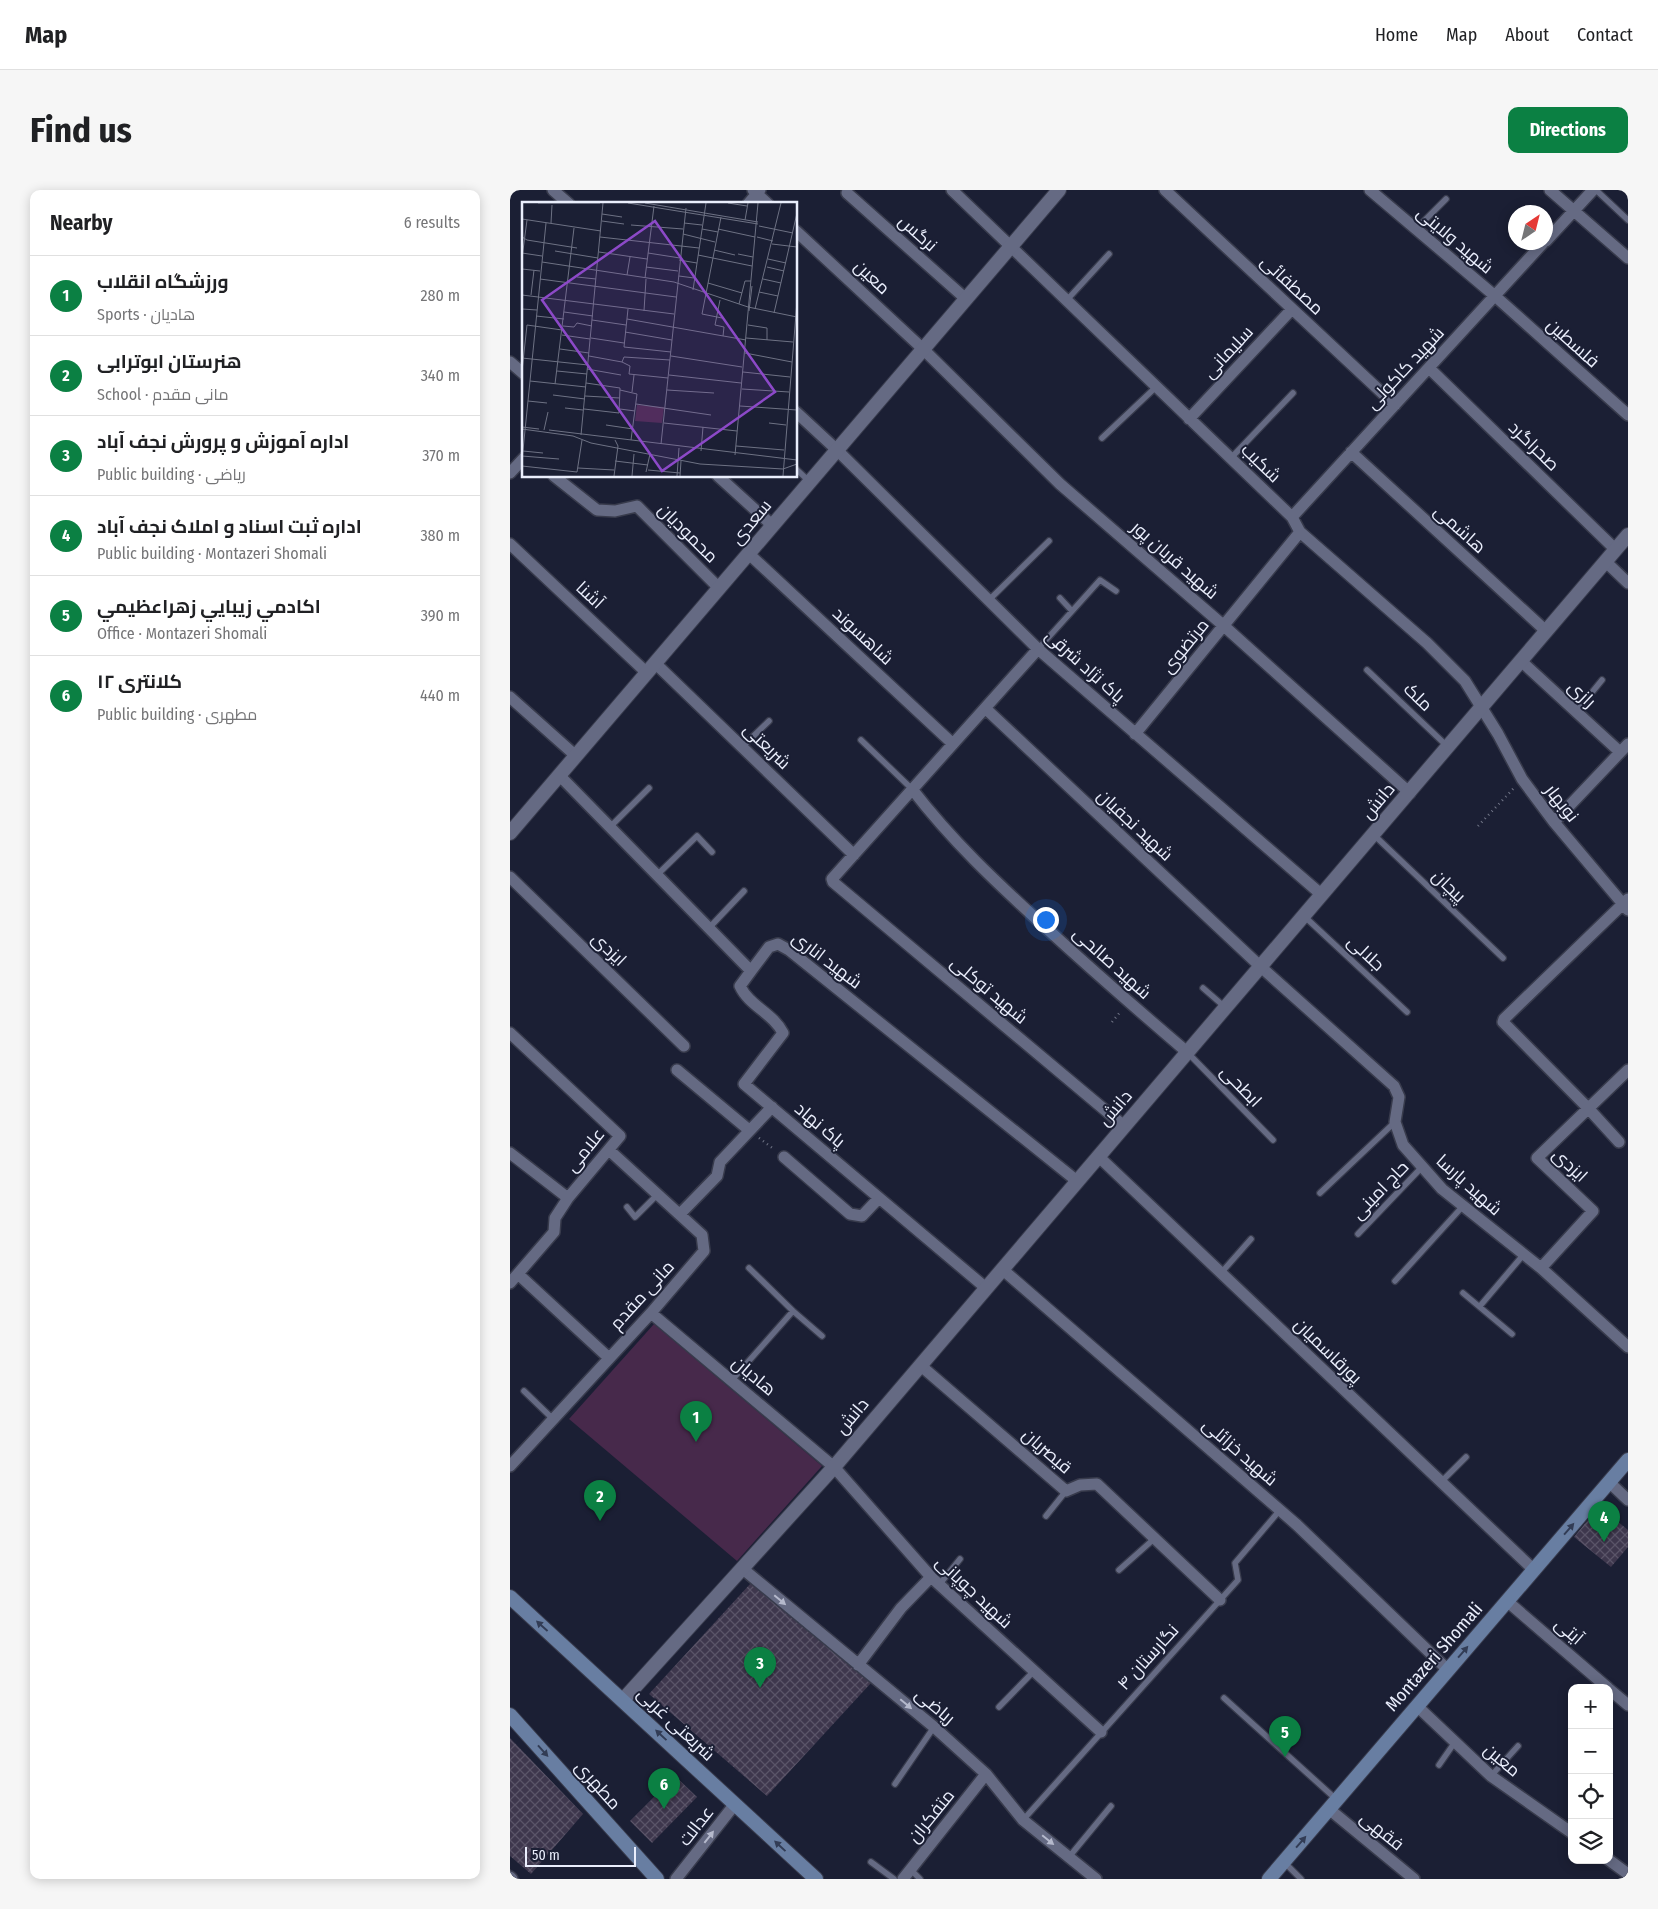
<!DOCTYPE html>
<meta charset="utf-8">
<style>
:root{--surface:#fff;--page:#f6f6f6;--text:#202124;--muted:#757577;--line:#e0e0e0;--accent:#0b8043}
body{margin:0;font-family:"Fira Sans Condensed",Cairo,sans-serif;background:var(--page);color:var(--text)}
.controls{position:absolute;right:15px;bottom:15px;display:grid;overflow:hidden;border-radius:10px;box-shadow:0 2px 12px #0003}
.controls button{width:45px;height:45px;display:grid;place-items:center;padding:0;border:0;border-bottom:1px solid var(--line);background:var(--surface);color:var(--text);font:25px sans-serif}
.compass{position:absolute;left:998px;top:15px;width:45px;height:45px;border-radius:50%;background:var(--surface);box-shadow:0 2px 12px #0003;rotate:35deg}
.scale{position:absolute;left:15px;bottom:12px;width:111px;box-sizing:border-box;padding-left:5px;border:2px solid #eaeefc;border-top:0;font-size:14px;line-height:18px;white-space:nowrap;color:#eaeefc;-webkit-text-stroke:4px #1b1f34;paint-order:stroke}
.you{position:absolute;left:535px;top:729px;width:18px;height:18px;margin:-12px;border:4px solid #fff;border-radius:50%;background:#1a73e8;box-shadow:0 0 0 8px #1a73e833}
.badge{display:grid;place-items:center;width:32px;height:32px;border-radius:50%;background:var(--accent);color:#fff;font-size:16px;font-weight:700}
.pin{position:absolute;translate:-50% -41px;filter:drop-shadow(0 1px 2px #0008)}
.pin::after{content:'';position:absolute;top:26px;width:18px;height:15px;background:inherit;clip-path:polygon(0 0,100% 0,50% 100%)}
.list{margin:0;padding:0;list-style:none}
h2{display:flex;justify-content:space-between;align-items:center;height:65px;margin:0;padding:0 20px;font-size:21px}
h2 small{font-size:16px;font-weight:400;color:var(--muted)}
.list li{display:grid;grid-template-columns:32px 1fr auto;gap:15px;align-items:center;box-sizing:border-box;height:80px;padding:0 20px;border-top:1px solid var(--line)}
.list b{display:block;font-size:19px;white-space:nowrap}
.list p{margin:0;font-size:16px;white-space:nowrap;color:var(--muted)}
.list em{font-size:16px;font-style:normal;color:var(--muted)}
.icon{flex:none;width:28px;height:28px;fill:none;stroke:currentColor;stroke-width:2;stroke-linecap:round;stroke-linejoin:round}
.map{position:relative;flex:none;width:1118px;height:1689px;overflow:hidden;border-radius:10px}
header{display:flex;align-items:center;gap:30px;box-sizing:border-box;height:70px;padding:0 25px;background:var(--surface);border-bottom:1px solid var(--line)}
header strong{font-size:24px}
nav{display:flex;gap:28px;margin-inline-start:auto;font-size:18px}
.intro{display:flex;align-items:center;justify-content:space-between;box-sizing:border-box;height:120px;padding:0 30px}
h1{margin:0;font-size:35px}
.button{padding:12px 22px;border-radius:10px;background:var(--accent);color:#fff;font-size:18px;font-weight:700}
main{display:flex;gap:30px;padding:0 30px}
aside{flex:1;background:var(--surface);border-radius:10px;box-shadow:0 2px 12px #0003}
.map>svg:first-child{display:block}
.garden{fill:#47294b}
.building{fill:url(#building-cross-hatch)}
.lines{fill:none;stroke-linecap:round;stroke-linejoin:round}
.service-casing{stroke:#383b4c;stroke-width:8}
.minor-casing{stroke:#383b4c;stroke-width:14}
.tertiary-casing{stroke:#383b4c;stroke-width:16}
.secondary-casing{stroke:#383b4c;stroke-width:16}
.path{stroke:#737789;stroke-width:2.5;stroke-dasharray:1 4;stroke-linecap:butt}
.service{stroke:#656a83;stroke-width:5.5}
.minor{stroke:#656a83;stroke-width:11}
.tertiary{stroke:#656a83;stroke-width:14}
.secondary{stroke:#687ea2;stroke-width:14}
.oneway{fill:#323c55}
.oneway2{fill:#b5b9cc}
.labels{text-anchor:middle;stroke-width:4;stroke-linejoin:round;paint-order:stroke}
.street-label{font-size:18px;fill:#eaeefc;stroke:#1b1f34}
.inset-road{fill:none;stroke:#6e7284;stroke-width:1}
.view{fill:#8c49c8;fill-opacity:0.15;stroke:#8c49c8;stroke-width:2.5}
.inset-edge{fill:none;stroke:#eaeefc;stroke-width:2.5}
</style>
<header>
<strong>Map</strong>
<nav><a>Home</a><a>Map</a><a>About</a><a>Contact</a></nav>
</header>
<div class="intro"><h1>Find us</h1><a class="button">Directions</a></div>
<main>
<aside>
<h2>Nearby<small>6 results</small></h2>
<ul class="list">
<li><span class="badge">1</span><div><b>ورزشگاه انقلاب</b><p>Sports · هادیان</p></div><em>280 m</em></li>
<li><span class="badge">2</span><div><b>هنرستان ابوترابی</b><p>School · مانی مقدم</p></div><em>340 m</em></li>
<li><span class="badge">3</span><div><b>اداره آموزش و پرورش نجف آباد</b><p>Public building · ریاضی</p></div><em>370 m</em></li>
<li><span class="badge">4</span><div><b>اداره ثبت اسناد و املاک نجف آباد</b><p>Public building · Montazeri Shomali</p></div><em>380 m</em></li>
<li><span class="badge">5</span><div><b>اكادمي زيبايي زهراعظيمي</b><p>Office · Montazeri Shomali</p></div><em>390 m</em></li>
<li><span class="badge">6</span><div><b>کلانتری ۱۲</b><p>Public building · مطهری</p></div><em>440 m</em></li>
</ul>
</aside>
<div class="map">
<svg width="1118" height="1689" viewBox="0 0 1118 1689">
<defs>
<pattern id="building-cross-hatch" width="8" height="8" patternUnits="userSpaceOnUse" patternTransform="scale(1.25)"><rect width="8" height="8" fill="#3e374d"/><path d="M0 0l8 8M0 8l8-8" fill="none" stroke="#5a5468"/></pattern>
</defs>
<rect width="100%" height="100%" fill="#1b1f34"/>
<path class="garden" d="M144,1134L312,1276L227,1371L59,1229Z"/>
<path class="building" d="M1089,1316L1118,1340V1357L1101,1377L1064,1347Z
M241,1393L361,1493L257,1606L139,1504Z
M0,1548L73,1624L21,1684L0,1666Z
M165,1586L187,1607L142,1653L120,1631Z"/>
<g class="lines">
<defs>
<path id="service" d="M1086,0L1118,30
M906,39L936,9
M556,111L599,64
M592,248L646,197
M721,268L783,203
M286,279L300,292
M550,408L562,421
M479,410L539,351
M528,459L590,390L606,401
M857,480L937,556
M1066,522L1092,490
M351,550L402,599
M232,557L259,531
M100,637L139,598
M864,645L993,768
M147,685L187,646L202,662
M794,726L897,822
M199,738L234,701
M693,798L716,818
M677,862L763,950
M810,1003L885,932
M117,1017L125,1027L148,1004
M848,1044L912,977
M239,1078L283,1121L312,1146
M711,1083L741,1049
M885,1091L953,1016
M953,1103L1002,1144
M970,1116L1014,1064
M222,1190L283,1121
M14,1201L43,1229
M931,1292L956,1267
M536,1326L556,1301
M609,1380L645,1348
M429,1395L450,1369
M714,1508L827,1610
M489,1517L524,1481
M929,1575L945,1552
M981,1586L1008,1556
M385,1594L424,1537
M513,1630L728,1390L725,1373L770,1320
M559,1667L601,1616
M361,1672L384,1689
M774,1672L791,1689
M400,1679L410,1689"/>
<path id="minor" d="M43,0L59,14
M243,0L258,14
M442,0L782,327L790,342L917,453L955,491L988,544L1012,589L1044,632L1118,720
M655,0L885,215
M860,0L985,106L1118,225
M1040,0L1118,68
M337,3L456,109
M238,14L250,0
M286,41L413,159L550,294L714,436L900,603
M1036,51L1083,0
M0,172L14,184
M919,178L1105,359
M286,222L327,260L528,459L812,705
M679,229L782,119
M841,262L1036,441
M0,283L14,268
M44,286L87,320L105,321L127,316L209,398
M208,286L263,336
M782,327L1034,52
M0,354L137,483
M239,364L443,554
M1095,371L1118,393
M528,459L322,689L323,692L614,936
M1011,471L1110,562
M145,473L344,665
M0,507L66,566
M475,518L751,777L884,896L889,907L885,932L893,955L932,999L1031,1078L1118,1157
M625,544L790,342
M49,585L241,781L259,757L268,754L279,760L567,991
M402,599C442,651 486,692 534,736C581,779 629,821 677,862
M1044,632L1118,554
M0,687L174,856
M241,781L230,796C239,816 263,823 273,843L234,894L476,1098
M0,843L110,946L58,1008L45,1028L44,1042L0,1093
M167,880L239,940
M1109,952L1078,918L993,832L994,829L1118,709
M0,963L58,1008
M588,966L1024,1380
M274,967L340,1024L352,1026L369,1008
M170,1024L207,986L210,972L262,917
M1031,1078L1083,1021L1027,968L1118,880
M492,1079L787,1335L938,1480
M8,1084L99,1168
M141,1123L324,1277L421,1387L591,1542
M410,1175L556,1301L570,1295L587,1294L710,1410
M0,1276L141,1123L194,1061L192,1045L99,960
M1099,1292L1118,1310
M233,1379L424,1537L476,1584L513,1630L586,1689
M997,1411L1098,1498
M348,1475L391,1418L421,1387
M1099,1499L1118,1515
M907,1516L981,1586L1062,1643
M819,1619L904,1689
M1099,1670L1118,1684
M0,1687L2,1689
M166,1689L225,1614
M393,1689L476,1584"/>
<path id="tertiary" d="M0,643L549,0
M113,1510L324,1277L1118,345"/>
<path id="secondary" d="M0,1407L306,1689
M0,1525L147,1689
M759,1689L1118,1270"/>
</defs>
<use href="#service" class="service-casing"/>
<use href="#minor" class="minor-casing"/>
<use href="#tertiary" class="tertiary-casing"/>
<use href="#secondary" class="secondary-casing"/>
<path class="path" d="M968,636L1004,598
M602,832L611,821
M249,948L265,960"/>
<use href="#service" class="service"/>
<use href="#minor" class="minor"/>
<use href="#tertiary" class="tertiary"/>
<use href="#secondary" class="secondary"/>
</g>
<defs><path id="oneway-solid" d="M-6-.8H1V-3.2L6.5 0L1 3.2V.8H-6Z" transform="scale(1.25)"/></defs>
<g class="oneway">
<use href="#oneway-solid" transform="translate(1059 1339) rotate(-49)"/>
<use href="#oneway-solid" transform="translate(32 1436) rotate(-138)"/>
<use href="#oneway-solid" transform="translate(953 1462) rotate(-49)"/>
<use href="#oneway-solid" transform="translate(151 1545) rotate(-137)"/>
<use href="#oneway-solid" transform="translate(33 1561) rotate(48)"/>
<use href="#oneway-solid" transform="translate(791 1652) rotate(-49)"/>
<use href="#oneway-solid" transform="translate(270 1656) rotate(-137)"/>
</g>
<g class="oneway2">
<use href="#oneway-solid" transform="translate(270 1410) rotate(40)"/>
<use href="#oneway-solid" transform="translate(396 1514) rotate(40)"/>
<use href="#oneway-solid" transform="translate(199 1647) rotate(-52)"/>
<use href="#oneway-solid" transform="translate(538 1650) rotate(39)"/>
</g>
<g class="labels">
<g class="street-label">
<text transform="translate(408 43) rotate(42)" y="6">نرگس</text>
<text transform="translate(945 50) rotate(40)" y="6">شهید ولایتی</text>
<text transform="translate(362 87) rotate(43)" y="6">معین</text>
<text transform="translate(782 95) rotate(43)" y="6">مصطفائی</text>
<text transform="translate(1063 153) rotate(42)" y="6">فلسطین</text>
<text transform="translate(718 162) rotate(-47)" y="6">سلیمانی</text>
<text transform="translate(895 178) rotate(-47)" y="6">شهید کاکولی</text>
<text transform="translate(1024 256) rotate(44)" y="6">صحراگرد</text>
<text transform="translate(751 273) rotate(44)" y="6">شکیب</text>
<text transform="translate(241 332) rotate(-50)" y="6">سعدی</text>
<text transform="translate(950 339) rotate(42)" y="6">هاشمی</text>
<text transform="translate(178 343) rotate(45)" y="6">محمودیان</text>
<text transform="translate(665 370) rotate(41)" y="6">شهید قربان پور</text>
<text transform="translate(80 405) rotate(43)" y="6">آشنا</text>
<text transform="translate(353 446) rotate(43)" y="6">شاهسوند</text>
<text transform="translate(675 456) rotate(-51)" y="6">مرتضوی</text>
<text transform="translate(575 476) rotate(42)" y="6">پاک نژاد شرقی</text>
<text transform="translate(1072 504) rotate(43)" y="6">رازی</text>
<text transform="translate(908 507) rotate(44)" y="6">ملک</text>
<text transform="translate(257 556) rotate(44)" y="6">شریعتی</text>
<text transform="translate(868 611) rotate(-50)" y="6">دانش</text>
<text transform="translate(1052 613) rotate(52)" y="6">نوبهار</text>
<text transform="translate(625 635) rotate(43)" y="6">شهید نجفیان</text>
<text transform="translate(939 696) rotate(44)" y="6">پیچان</text>
<text transform="translate(99 759) rotate(44)" y="6">ایزدی</text>
<text transform="translate(856 763) rotate(43)" y="6">جلالی</text>
<text transform="translate(317 770) rotate(37)" y="6">شهید اناری</text>
<text transform="translate(602 773) rotate(42)" y="6">شهید صالحی</text>
<text transform="translate(479 800) rotate(40)" y="6">شهید توکلی</text>
<text transform="translate(731 896) rotate(46)" y="6">ابطحی</text>
<text transform="translate(605 918) rotate(-49)" y="6">دانش</text>
<text transform="translate(310 935) rotate(40)" y="6">پاک نهاد</text>
<text transform="translate(75 960) rotate(-51)" y="6">علامی</text>
<text transform="translate(1060 975) rotate(43)" y="6">ایزدی</text>
<text transform="translate(959 995) rotate(42)" y="6">شهید پارسا</text>
<text transform="translate(870 1000) rotate(-46)" y="6">حاج امینی</text>
<text transform="translate(132 1105) rotate(-48)" y="6">مانی مقدم</text>
<text transform="translate(818 1161) rotate(44)" y="6">پورقاسمیان</text>
<text transform="translate(244 1186) rotate(40)" y="6">هادیان</text>
<text transform="translate(342 1226) rotate(-50)" y="6">دانش</text>
<text transform="translate(537 1261) rotate(41)" y="6">قیصریان</text>
<text transform="translate(730 1262) rotate(41)" y="6">شهید خزائلی</text>
<text transform="translate(464 1402) rotate(43)" y="6">شهید چوپانی</text>
<text transform="translate(1059 1441) rotate(41)" y="6">آیتی</text>
<text transform="translate(638 1467) rotate(-48)" y="6">نگارستان ۴</text>
<text transform="translate(924 1467) rotate(-49)" y="6">Montazeri Shomali</text>
<text transform="translate(425 1516) rotate(40)" y="6">ریاضی</text>
<text transform="translate(166 1534) rotate(43)" y="6">شریعتی غربی</text>
<text transform="translate(992 1570) rotate(40)" y="6">معین</text>
<text transform="translate(88 1595) rotate(48)" y="6">مطهری</text>
<text transform="translate(421 1626) rotate(-51)" y="6">متفکران</text>
<text transform="translate(186 1636) rotate(-52)" y="6">عدالت</text>
<text transform="translate(872 1641) rotate(39)" y="6">فقهی</text>
</g>
</g>
<g transform="translate(12 12)">
<rect width="275" height="275" fill="#1b1f34"/>
<path d="M115,203L142,205L140,221L113,219Z" fill="#47294b"/>
<path class="inset-road" d="M16,1H78M106,1L236,22M123,1L236,20M206,1L225,4M80,12L100,15M199,15L180,112L200,116M0,17L79,29M223,18L226,1M80,19L102,22M29,21L30,3M162,21L180,23M109,23L161,27M237,24L271,31M180,27L196,30M196,27L233,35M161,32L193,40M0,35L5,38L55,46M78,35L177,46M235,35L251,39M250,42L275,45M192,48L213,53M33,49L76,56M77,50L125,57M0,51L20,54M126,51L158,56M216,52L231,55M176,53L230,64M0,56L5,18M246,57L264,61M157,58L175,61M20,60L152,80L226,105L275,115M124,65L156,69M245,65L262,69M0,67L18,69M105,73L108,55M157,74L172,76M55,75L74,77M123,76L132,4M18,77L154,95M241,77L259,81M186,81L220,91M171,88L184,1M237,90L256,94M0,93L152,112M9,93L12,68M198,98L193,123L202,125L201,134M217,102L223,79H229M0,107L15,108M106,107L102,145L149,150M233,107L259,1M122,109L124,77M227,109L230,84M42,110L71,114M252,111L275,11M14,114L42,117M105,117L224,138M70,118L104,123M226,123L245,126V138M41,124L52,125L55,121L70,124M103,130L150,138M40,133L68,137M69,136L102,141M224,136L271,140M38,147L67,151M223,151L270,160M67,154L100,160L102,155L148,158M149,154L220,165M0,156L66,163M100,160L108,164L107,172L146,176M65,167L99,173M0,169L5,123L40,128M35,169L65,172M221,170L268,175M147,173L219,181M8,179L64,185M33,182L52,26M220,187L267,190M98,188L115,192L109,238M145,188L192,191M110,190L112,173M31,193L63,197M63,194L98,196M6,199L25,201M114,202L189,213M218,204L275,208M43,206L61,208M62,207L97,211L98,186L64,181M98,207L113,209M142,221L215,229M247,221L264,223M84,223L111,227M0,225L17,227M0,227L51,234L69,241L178,262L261,267L275,262M22,228L26,210M27,228L275,258M59,233L81,1M139,242L164,6M214,244L262,248M1,249L21,251M179,249L181,225M213,253L236,1M0,254L37,257M0,258L24,21M93,259L126,263M0,264L55,270L60,238M56,266L92,268M126,268L158,271M124,270L128,252M92,274L96,244L93,238M110,274L112,252M155,274L157,246M158,274L159,259M261,274L275,99"/>
<path class="view" d="M133,19L253,190L140,269L20,98Z"/>
<rect width="275" height="275" class="inset-edge"/>
</g>
</svg>
<div class="controls">
<button>+</button>
<button>−</button>
<button><svg class="icon" aria-label="locate" viewBox="0 0 24 24"><circle cx="12" cy="12" r="6"/><path d="M12 2v4M12 18v4M2 12h4M18 12h4"/></svg></button>
<button><svg class="icon" aria-label="layers" viewBox="0 0 24 24"><path d="M12 4l9 5-9 5-9-5zM3 14l9 5 9-5"/></svg></button>
</div>
<svg class="compass" viewBox="-18 -18 36 36"><path d="M0-13l5 13h-10z" fill="#e53935"/><path d="M0 13l5-13h-10z" fill="#757577"/></svg>
<div class="scale">50 m</div>
<div class="you"></div>
<div class="pin badge" style="left:186px;top:1252px">1</div>
<div class="pin badge" style="left:90px;top:1331px">2</div>
<div class="pin badge" style="left:250px;top:1498px">3</div>
<div class="pin badge" style="left:1094px;top:1352px">4</div>
<div class="pin badge" style="left:775px;top:1567px">5</div>
<div class="pin badge" style="left:154px;top:1619px">6</div>
</div>
</main>
